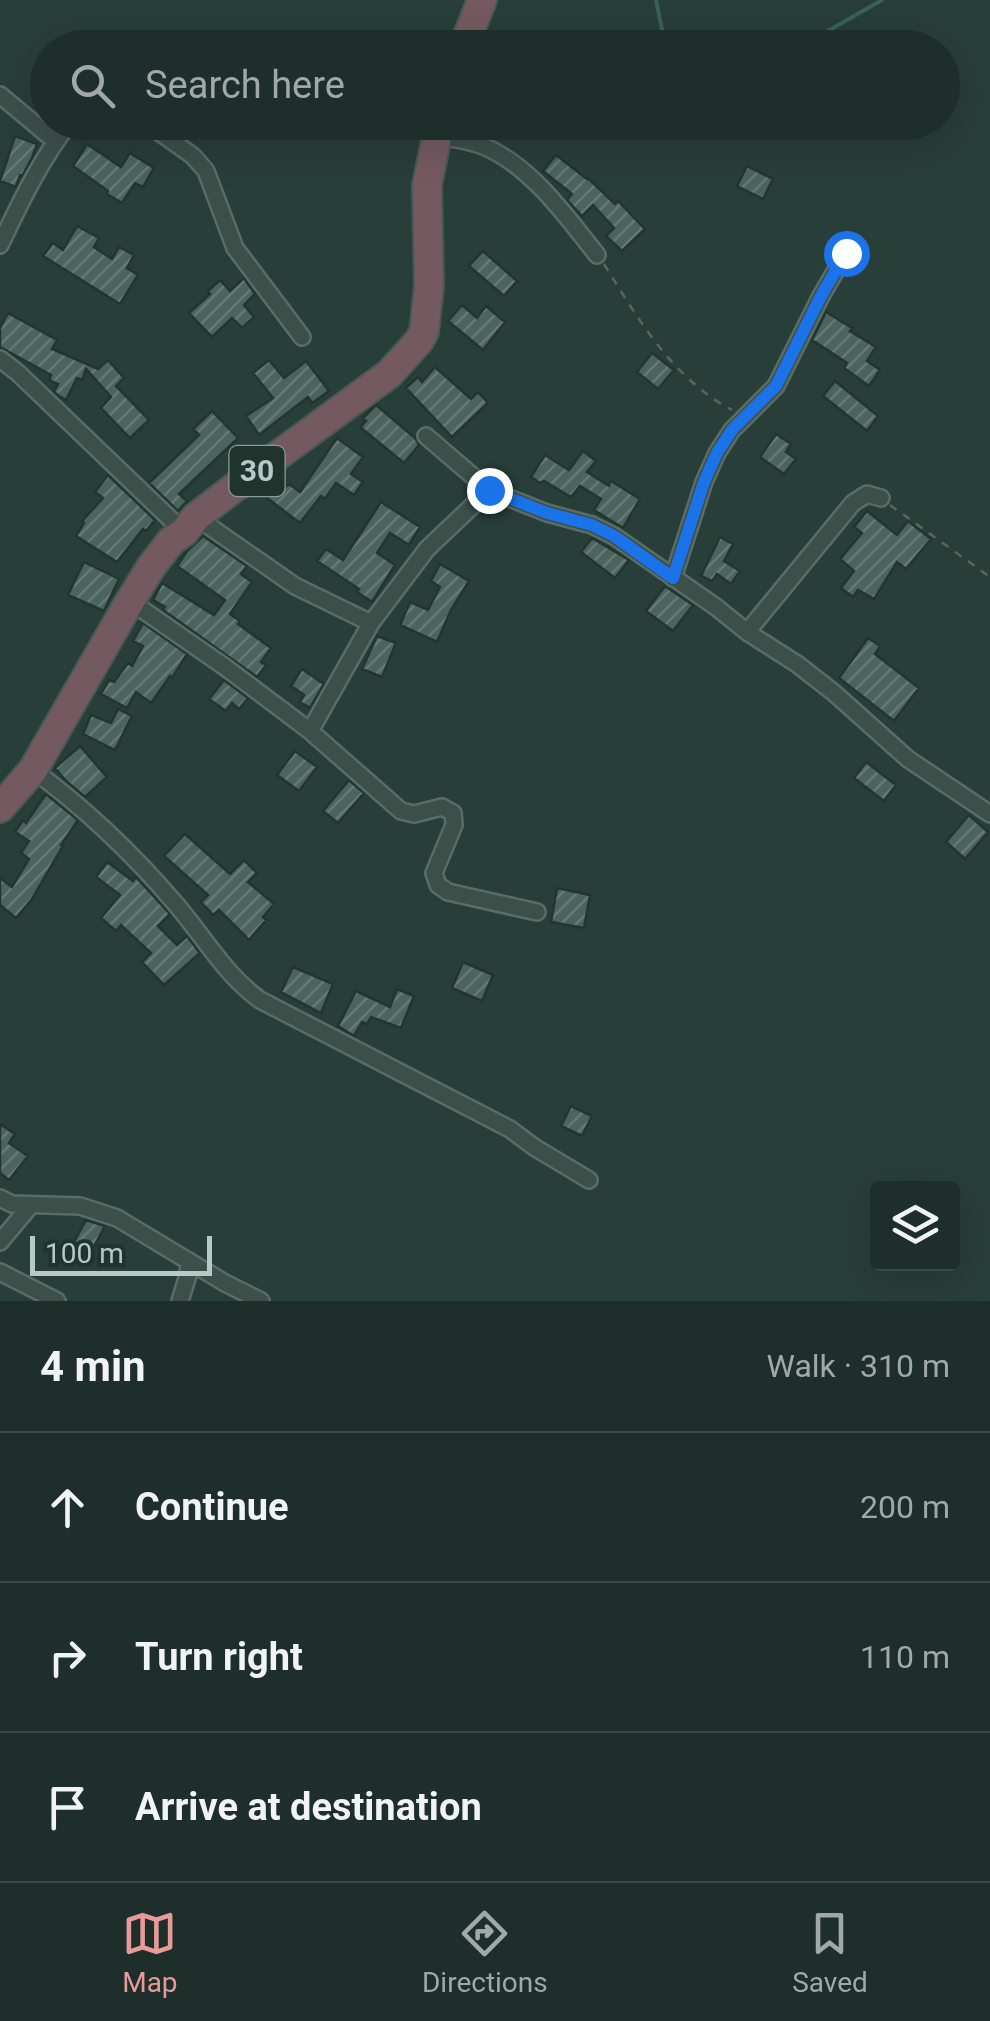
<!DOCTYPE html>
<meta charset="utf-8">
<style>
:root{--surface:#1e2e2a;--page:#2b3a36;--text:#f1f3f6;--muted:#a1a8a8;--line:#3c4a47;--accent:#e69b98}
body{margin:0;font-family:Roboto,sans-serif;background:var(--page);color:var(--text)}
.controls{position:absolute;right:30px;bottom:30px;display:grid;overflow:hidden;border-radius:10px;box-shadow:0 10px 40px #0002}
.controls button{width:90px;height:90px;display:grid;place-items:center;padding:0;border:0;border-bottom:2px solid var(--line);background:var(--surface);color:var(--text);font:50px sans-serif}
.scale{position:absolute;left:30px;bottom:25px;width:182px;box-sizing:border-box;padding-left:10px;border:5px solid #b8c9c5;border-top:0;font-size:28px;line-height:35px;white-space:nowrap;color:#b8c9c5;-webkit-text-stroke:8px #20342e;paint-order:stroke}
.stop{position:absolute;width:30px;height:30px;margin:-22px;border:8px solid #1a73e8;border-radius:50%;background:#fff}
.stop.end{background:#1a73e8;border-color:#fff;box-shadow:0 2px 10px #0008}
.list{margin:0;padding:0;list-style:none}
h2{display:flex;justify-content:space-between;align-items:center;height:130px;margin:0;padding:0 40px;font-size:42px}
h2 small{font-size:32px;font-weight:400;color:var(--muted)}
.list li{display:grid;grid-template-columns:65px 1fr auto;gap:30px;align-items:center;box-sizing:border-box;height:150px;padding:0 40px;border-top:2px solid var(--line)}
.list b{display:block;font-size:38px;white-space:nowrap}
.list em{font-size:32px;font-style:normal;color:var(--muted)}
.icon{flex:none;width:55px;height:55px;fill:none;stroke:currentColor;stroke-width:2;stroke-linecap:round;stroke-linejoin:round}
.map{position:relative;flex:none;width:990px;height:1301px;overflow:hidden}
.search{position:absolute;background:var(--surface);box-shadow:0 10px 40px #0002;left:30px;right:30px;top:30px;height:110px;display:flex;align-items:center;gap:25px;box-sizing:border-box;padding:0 35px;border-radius:55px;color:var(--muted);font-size:38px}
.sheet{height:580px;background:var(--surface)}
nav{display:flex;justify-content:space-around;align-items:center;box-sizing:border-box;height:140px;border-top:2px solid var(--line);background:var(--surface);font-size:28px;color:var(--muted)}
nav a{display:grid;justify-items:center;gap:5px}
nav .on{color:var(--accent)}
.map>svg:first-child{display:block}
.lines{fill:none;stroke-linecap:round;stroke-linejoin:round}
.stream{stroke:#396156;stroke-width:4}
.building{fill:url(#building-hatch);stroke:#223630;stroke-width:2.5}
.street-casing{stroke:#596c67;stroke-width:20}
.highway-casing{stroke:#465954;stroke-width:32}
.path{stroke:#56695b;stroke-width:2.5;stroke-dasharray:8 8;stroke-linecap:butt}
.street{stroke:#3c4f49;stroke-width:15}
.highway{stroke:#745960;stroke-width:28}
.route{stroke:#1a73e8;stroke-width:12}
.labels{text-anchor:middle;stroke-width:8;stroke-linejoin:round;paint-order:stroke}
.shield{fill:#20342e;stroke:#8a9c98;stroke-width:2.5}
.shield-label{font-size:30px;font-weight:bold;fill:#b8c9c5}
</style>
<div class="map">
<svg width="990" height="1301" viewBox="0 0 990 1301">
<defs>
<pattern id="building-hatch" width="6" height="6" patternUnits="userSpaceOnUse" patternTransform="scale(2.5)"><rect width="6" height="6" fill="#4c645e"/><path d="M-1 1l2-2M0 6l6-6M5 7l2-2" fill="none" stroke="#647974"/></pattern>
</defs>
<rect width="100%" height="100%" fill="#283e38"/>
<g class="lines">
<path class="stream" d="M656,0L664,39L685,48
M798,48L882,0"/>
</g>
<path class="building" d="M15,136L37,144L32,158L22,176L20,175L16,187L0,181Z
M87,144L121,167L130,153L154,168L143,187L135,183L122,203L107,194L108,191L73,166Z
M556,155L587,179L588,178L615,204L618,201L645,229L622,251L606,236L614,228L593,205L582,216L567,200L572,194L543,171Z
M747,166L773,179L763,199L737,186Z
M77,226L99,238L94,247L112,259L119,247L134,255L127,268L138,275L120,304L43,256L53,243L63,250Z
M483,251L517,281L504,296L469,266Z
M244,278L255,294L244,305L254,317L242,328L232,318L212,337L189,313L210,294L208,291L220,280L230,291Z
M462,305L477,318L486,306L505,322L483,350L448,321Z
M826,312L852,328L850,331L876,347L867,361L880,370L869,386L844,368L847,363L812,340Z
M8,313L57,340L52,349L98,369L108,360L124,378L116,386L149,420L130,438L101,408L111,397L86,369L82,380L77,378L66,400L59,396L54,392L58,384L49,380L51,375L0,347V328Z
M652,353L674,370L658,389L637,372Z
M269,360L284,378L306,361L329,391L312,403L308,397L259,435L246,416L273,398L253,373Z
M435,367L471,399L478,392L488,403L452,437L406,388L418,377L422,382Z
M835,381L878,416L867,431L823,396Z
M376,405L415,438L419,445L404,463L360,427L366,421L363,418Z
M212,411L238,438L179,494L187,501L178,511L149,483L199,435L193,429Z
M776,434L791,444L786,452L796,459L784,474L760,457Z
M337,438L363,457L351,474L363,482L354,495L336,483L325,499L321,496L300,523L267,498L280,481L285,487L289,484L300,492Z
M583,451L596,461L587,472L609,486L611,481L640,499L623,528L594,510L601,499L580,486L571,497L544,481L540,483L531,477L545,455L569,470Z
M108,475L155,520L146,531L143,529L117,562L76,536L84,523L82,521L103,498L95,492Z
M381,502L420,527L409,545L390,533L377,553L395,565L372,602L357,592L359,589L317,561L326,549L343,560Z
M867,511L897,535L908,521L931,539L906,569L897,562L874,599L858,590L853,597L841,588L854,571L840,559L862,533L854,527Z
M203,536L247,566L241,574L252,582L230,614L240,621L238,624L271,648L261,662L266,665L257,677L163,610L165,607L153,600L162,583L214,615L225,600L177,566L187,551Z
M720,537L733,544L724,561L740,571L731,584L717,574L712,581L701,576Z
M592,538L629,560L615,578L581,552Z
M84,562L119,579L104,611L68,595Z
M440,564L469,581L451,610L437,642L400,625L410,602L428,610L440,587L431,581Z
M665,586L693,605L673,631L646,611Z
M143,623L187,654L172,678L170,676L151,703L136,692L127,708L101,694L109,680L114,682L128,663L132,666L143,646L133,641Z
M377,636L396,643L382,677L362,669Z
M868,638L880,646L875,654L919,688L894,721L839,678Z
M302,669L324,684L310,708L300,702L304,695L291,686Z
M224,680L248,698L239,709L232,703L226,711L209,699Z
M118,709L132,716L115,750L83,734L91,715L111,723Z
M80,746L107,777L85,797L66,781L55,768Z
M295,751L317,767L299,791L277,775Z
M866,762L896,785L884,801L854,778Z
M349,780L364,793L338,823L323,811Z
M46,794L78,820L61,845L63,846L32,899L16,918L0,905V878L12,887L29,859L21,853L29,841L15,832L23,820L26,823Z
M969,815L988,832L965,859L946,842Z
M185,834L230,874L244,860L257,873L248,882L274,904L263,917L266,920L249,940L219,910L213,915L201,902L208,895L164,856Z
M107,862L133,881L136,877L170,914L158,926L177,945L187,936L200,953L164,985L142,962L151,953L121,925L116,931L101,918L120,895L96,877Z
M557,888L590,895L584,928L551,922Z
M463,962L493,975L482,1001L452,988Z
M293,967L333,984L321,1013L281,992Z
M397,989L414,996L401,1028L371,1017L367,1024L362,1022L354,1036L338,1026L356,991L390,1007Z
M571,1106L592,1116L582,1136L561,1126Z
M0,1124L15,1134L9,1143L28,1156L9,1180L0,1173Z
M86,1220L105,1226L91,1252L74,1242Z"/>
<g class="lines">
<defs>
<path id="street" d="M0,95L55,141
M145,122L193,156L206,171L235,248L302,337
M436,136C452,138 468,140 483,146C530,165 566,216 597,255
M0,245C20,203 41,159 70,122
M0,359L18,373L184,532
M426,436L489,490L547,513L592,525L614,536L716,607L747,632L797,664L833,692L908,759L990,814
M196,517L295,586L371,623
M673,578L704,482L717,453L732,430L776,386L821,296L846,253
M130,601L225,667L310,731L401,811L414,814L442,807L453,813L454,825L434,873L438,885L448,892L537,912
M747,632L853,503L867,494L881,498
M310,731L371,623L427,549L489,490
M33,770C86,809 132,853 174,902C203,935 224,974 260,1000L510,1129L534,1147L589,1180
M0,1198L12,1204L80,1206L117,1218L225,1283L261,1301
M0,1242L31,1205
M0,1272L57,1301
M180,1301L188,1275L189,1261"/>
<path id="highway" d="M463,48L482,0
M0,808L33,770L130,601L151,567L171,541L184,532L196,517L239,484L389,374L419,341L424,332L429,286L427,185L440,122"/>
</defs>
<use href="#street" class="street-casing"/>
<use href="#highway" class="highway-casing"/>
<path class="path" d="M604,264C638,319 673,379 732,410
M890,505L990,577"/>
<use href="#street" class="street"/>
<use href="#highway" class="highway"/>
</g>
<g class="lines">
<path class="route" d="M489,490L547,513L592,525L614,536L673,578L704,482L717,453L732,430L776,386L821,296L846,253"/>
</g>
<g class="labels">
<rect class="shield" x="229.5" y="446" width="55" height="50" rx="8"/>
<g class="shield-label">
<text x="257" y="481">30</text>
</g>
</g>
</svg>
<div class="controls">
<button><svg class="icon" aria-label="layers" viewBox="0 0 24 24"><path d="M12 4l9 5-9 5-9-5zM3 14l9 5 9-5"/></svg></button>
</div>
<div class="scale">100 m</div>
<div class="stop" style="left:846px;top:253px"></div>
<div class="stop end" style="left:489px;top:490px"></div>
<div class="search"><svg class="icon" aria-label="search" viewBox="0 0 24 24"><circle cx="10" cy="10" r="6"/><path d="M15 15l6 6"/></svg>Search here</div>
</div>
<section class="sheet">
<h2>4 min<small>Walk · 310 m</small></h2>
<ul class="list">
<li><svg class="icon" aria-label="ahead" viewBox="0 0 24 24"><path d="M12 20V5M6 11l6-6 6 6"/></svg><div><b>Continue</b></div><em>200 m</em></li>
<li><svg class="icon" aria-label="right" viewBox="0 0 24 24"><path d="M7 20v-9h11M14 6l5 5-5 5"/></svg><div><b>Turn right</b></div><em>110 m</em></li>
<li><svg class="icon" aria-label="arrive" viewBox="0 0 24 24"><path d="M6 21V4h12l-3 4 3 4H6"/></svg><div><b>Arrive at destination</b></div></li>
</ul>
</section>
<nav>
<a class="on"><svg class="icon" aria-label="map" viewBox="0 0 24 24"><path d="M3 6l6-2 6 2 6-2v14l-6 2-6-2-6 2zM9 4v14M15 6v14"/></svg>Map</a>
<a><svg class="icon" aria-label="directions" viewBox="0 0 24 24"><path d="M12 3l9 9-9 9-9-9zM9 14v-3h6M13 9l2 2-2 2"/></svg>Directions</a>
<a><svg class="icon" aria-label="saved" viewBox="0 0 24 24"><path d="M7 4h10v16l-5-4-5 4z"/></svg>Saved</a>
</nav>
